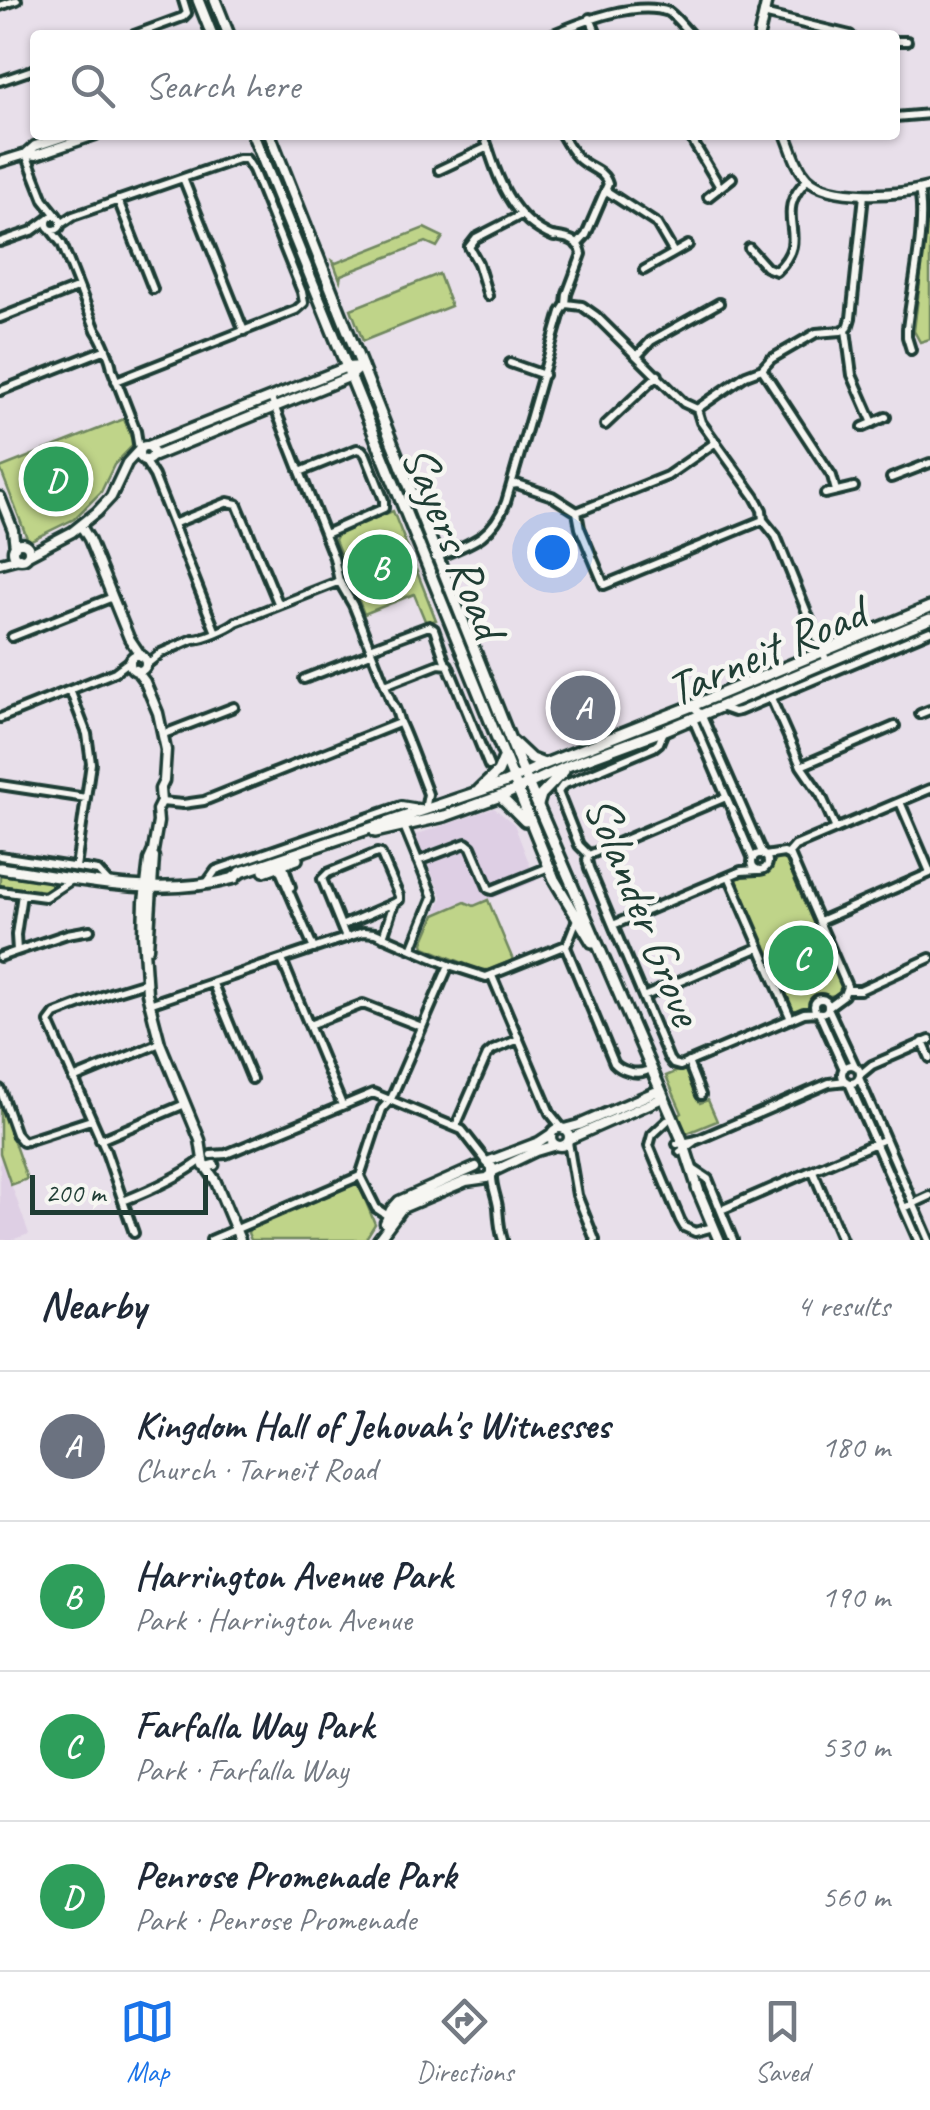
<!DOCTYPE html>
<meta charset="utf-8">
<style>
:root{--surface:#fff;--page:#f6f6f7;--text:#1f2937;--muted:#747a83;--line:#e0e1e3;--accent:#1a73e8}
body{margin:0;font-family:Caveat,sans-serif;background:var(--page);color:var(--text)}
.scale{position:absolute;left:30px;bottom:25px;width:178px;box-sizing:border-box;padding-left:10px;border:5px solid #1f3d34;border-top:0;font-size:28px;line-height:35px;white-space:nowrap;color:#1f3d34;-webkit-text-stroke:8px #f6f6f2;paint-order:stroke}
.you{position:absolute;left:552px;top:552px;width:35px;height:35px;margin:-25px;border:8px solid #fff;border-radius:50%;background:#1a73e8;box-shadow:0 0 0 15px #1a73e833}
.badge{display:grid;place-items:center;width:65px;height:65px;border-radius:50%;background:var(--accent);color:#fff;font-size:32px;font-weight:700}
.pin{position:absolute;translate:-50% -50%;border:5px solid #fff;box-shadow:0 2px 10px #0006}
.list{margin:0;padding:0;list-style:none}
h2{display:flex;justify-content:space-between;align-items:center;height:130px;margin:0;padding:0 40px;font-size:42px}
h2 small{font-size:32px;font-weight:400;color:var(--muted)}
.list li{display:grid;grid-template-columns:65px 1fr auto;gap:30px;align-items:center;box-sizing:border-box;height:150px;padding:0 40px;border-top:2px solid var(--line)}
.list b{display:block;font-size:38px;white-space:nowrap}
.list p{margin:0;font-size:32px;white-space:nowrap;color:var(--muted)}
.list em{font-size:32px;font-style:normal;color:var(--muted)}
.icon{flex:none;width:55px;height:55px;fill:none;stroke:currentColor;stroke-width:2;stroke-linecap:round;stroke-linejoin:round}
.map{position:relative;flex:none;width:930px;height:1240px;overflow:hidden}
.search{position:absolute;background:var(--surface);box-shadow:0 2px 8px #0004;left:30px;right:30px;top:30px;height:110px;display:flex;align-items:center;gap:25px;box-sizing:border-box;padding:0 35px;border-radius:10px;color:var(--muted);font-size:38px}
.sheet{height:730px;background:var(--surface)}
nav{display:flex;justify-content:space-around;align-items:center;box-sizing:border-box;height:140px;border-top:2px solid var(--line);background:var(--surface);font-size:28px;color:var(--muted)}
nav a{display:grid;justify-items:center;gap:5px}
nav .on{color:var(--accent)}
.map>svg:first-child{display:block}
.built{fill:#decfe4}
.green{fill:#bfd489;stroke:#6f885e;stroke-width:2.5}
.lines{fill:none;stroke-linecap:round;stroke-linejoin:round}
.minor-casing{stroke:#1f3d34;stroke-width:14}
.tertiary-casing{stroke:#1f3d34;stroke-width:15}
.secondary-casing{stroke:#1f3d34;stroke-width:16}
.minor{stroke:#f6f6f2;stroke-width:6}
.tertiary{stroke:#f6f6f2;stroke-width:8}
.secondary{stroke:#f6f6f2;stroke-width:9}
.labels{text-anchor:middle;stroke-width:9;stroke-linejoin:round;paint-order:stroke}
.street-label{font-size:48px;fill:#1f3d34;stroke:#f6f6f2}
</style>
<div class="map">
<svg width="930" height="1240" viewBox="0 0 930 1240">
<rect width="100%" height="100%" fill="#e8dfea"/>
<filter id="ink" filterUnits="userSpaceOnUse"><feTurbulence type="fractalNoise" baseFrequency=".01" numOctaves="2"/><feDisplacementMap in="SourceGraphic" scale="20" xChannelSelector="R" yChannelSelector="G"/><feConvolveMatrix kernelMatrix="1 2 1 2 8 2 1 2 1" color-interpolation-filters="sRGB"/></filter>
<g filter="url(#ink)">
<path class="built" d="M494,808L514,824L536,881L474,906L465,902L435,915L442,897L415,835Z
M0,1153L29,1234L11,1240H0Z"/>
<path class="green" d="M930,197V339L920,342L914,331Z
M424,228L443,237L437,247L426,242L341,275L340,280L333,261L336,263Z
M439,274L451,306L363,341L351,309Z
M260,405L262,410L160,450L158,446Z
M124,419L132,440V446L114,465L101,492L74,519L31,540L27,538L0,468Z
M393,511L436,620L426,623L414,594L364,614L335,540L339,532Z
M779,857L789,859L844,988L838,995L817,997L807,1008L796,1012L791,1008L736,882L738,877L745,872H764Z
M0,872L57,881L59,885L44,895L0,888Z
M488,900L513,960L488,970H480L424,947L423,943L435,915L465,902L474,906Z
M685,1068L700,1103L708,1100L717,1121L685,1134L678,1116L682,1113L666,1076Z
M0,1103L27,1179L11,1185L0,1153Z
M354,1184L359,1185L375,1224L365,1240H251L248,1233L250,1227Z"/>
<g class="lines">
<defs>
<path id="minor" d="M0,6L17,0
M763,14L850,35
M590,18L597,35
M134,35L183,17L187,13L183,0
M551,35C584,21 636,0 669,12C677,18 684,28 691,35
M895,41H907
M0,81L35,69
M895,117L930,114
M484,135C497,176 510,220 554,237
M562,135C566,142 571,151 577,157C588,169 604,169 608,184L586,235L577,245
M689,135L720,187
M26,154L44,200L57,216
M439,170L488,147
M183,178L244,331
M605,190L657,224L674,253
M708,197L732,178
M118,200L153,289
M47 223a7 7 0 1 1 14 0a7 7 0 1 1-14 0Z
M61,224L73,216L238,159H246L253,170L302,292L304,303L296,310L116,381
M51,230L62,244L96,330C102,339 111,359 112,369L136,431L139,449
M0,242L32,231L47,220
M749,248L766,267L776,271C815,235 768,217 808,179
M644,270L688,245
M488,296L478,263L469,247L476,238L521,215
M566,304L582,306L596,316L684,403L697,409L701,422L755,497L762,510L763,520L776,536L827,662
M0,318L79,287
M846,330L852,375L873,423
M911,350L907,337V329C911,291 927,225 919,190
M637,356L651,341L719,303
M510,363L544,375
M762,369L832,476L836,491
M0,391L104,350
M697,409L746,375L762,369L771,359L816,333L841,331L848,328L851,318L864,195
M605,425L658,375
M863,427L886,417
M144,460L154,476L215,630
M300,472L357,449L362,450L366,455L384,500V508L325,534
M891,478L930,463
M511,485L517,484L552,496L577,512L580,528L604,585L763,520
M825,494L854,487
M577,512L667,476L716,442
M173,524L228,502L237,504L279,605
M435,558C469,544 492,539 506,502L561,312L566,304L567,294L582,254C579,239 566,238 553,236
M12,637L113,597
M194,639C203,639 229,628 236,622L340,581
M370,648L429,626L434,629L446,664
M146,665L161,653L193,639
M304,679L371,653
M385,685L439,664L448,665L489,766
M70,690L87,734L91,763L76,867
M771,698L801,766L821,795L836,829
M692,706L701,714L763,855
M720,707L734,712L739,711L930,631
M920,714L930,710
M692,717L753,859
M0,718L115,672L131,660
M664,731L659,743L654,747L563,785L558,792L579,845L589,855L587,860L589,868L669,1059L673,1064L680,1066L804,1013L817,1012
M164,734L234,707
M801,766L895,726
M0,785L86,798
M161,802L183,804L204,801L399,723
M900,802L930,872
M404,826L433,897L412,949
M788,854L795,846L930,789
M752 862a8 8 0 1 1 16 0a8 8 0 1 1-16 0Z
M589,855L726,797
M0,856L98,871L110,884
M765,856L784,853L790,856
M791,857L847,986
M282,861L291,887
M418,861L466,843L471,847L489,889L492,890L549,867
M278,866L314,949
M729,876L791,1019
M206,884L216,870L401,806L425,810L428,794C419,771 411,747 401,725C397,717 398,711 392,703L353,605L339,581L334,558L271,398
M0,891L45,897L71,880
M577,919L566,947L614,1063C621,1071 636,1075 646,1071
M820,921L930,873
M613,925L741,871L757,870
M341,926L394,903
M346,938L322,879L328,873L377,853L381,854L399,896V900L394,903L383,937
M17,951L67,934L90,930
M0,957L17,951L16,935L22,894
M282,960L342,1105
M492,976L550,1113L562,1128
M213,984L252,1079
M847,990H860L930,958
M643,997L760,947
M814 1006a7 7 0 1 1 14 0a7 7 0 1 1-14 0Z
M149,1004L363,932L375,933L449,965L486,977L566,945
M829,1006L844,995L847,987
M828,1008L855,1066
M819,1013L844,1069
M309,1025L363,1004L422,1027
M923,1042L930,1058
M688,1062L701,1095
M842 1074a9 9 0 1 1 18 0a9 9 0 1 1-18 0Z
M860,1075L872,1065L930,1040
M859,1078L929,1240
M73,1079L160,1043
M849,1083L918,1240
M0,1089L16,1134L23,1142L91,1120
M667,1121L652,1135L649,1146L680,1220L684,1227L695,1232L713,1227
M456,1126L487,1055L493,1050L519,1039
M100,1140L185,1104
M568,1142L577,1195L595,1240
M677,1144L697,1140L829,1083L846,1081
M680,1152L696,1140
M211,1155L226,1154L373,1093L462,1130L487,1162
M693,1169L708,1179L733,1240
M813,1171L842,1240
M492,1173C491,1186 496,1194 498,1207C499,1219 499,1228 503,1240
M123,1201C151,1190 178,1178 202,1160
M904,1208L930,1196
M721,1210L885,1139
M391,1218L376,1208L360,1176L382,1109L391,1099L449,965
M134,1233L105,1149L49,1022L55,1014L110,993L146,982
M211,1240L360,1176"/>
<path id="tertiary" d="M759,35L767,0
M786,135C792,149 796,167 807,178C830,201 901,195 930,187
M26,154L35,146L68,135
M0,162L26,154L36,155L95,135
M139 453a7 7 0 1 1 14 0a7 7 0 1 1-14 0Z
M148,446L347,367L362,366
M152,457L351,376L362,366
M0,497L13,530L15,547
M81,526L89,539L129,638L141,656
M13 551a8 8 0 1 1 16 0a8 8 0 1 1-16 0Z
M28,555L72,532L97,512L111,497L127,463L139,450
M0,563L19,558
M130 663a8 8 0 1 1 16 0a8 8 0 1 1-16 0Z
M136,670L145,682L158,713L166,750L164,781L160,789L161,802L157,810L158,822L153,851L149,860L144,902L143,934L147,993L160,1043L200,1140L204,1166
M148,948L154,857
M551 1137a9 9 0 1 1 18 0a9 9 0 1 1-18 0Z
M564,1129L579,1125L655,1092L662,1094L658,1100L569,1139
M551,1134L539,1142L487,1162L492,1167V1172L536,1151L556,1145
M214,1165L206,1167L215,1180L240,1240
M385,1223L391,1210L399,1201L476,1167
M378,1240L402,1208L466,1181L487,1178L492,1174"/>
<path id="secondary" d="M198,0L212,35
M215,0L229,35
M253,135L554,879L592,942
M270,135L519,762L683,1142L699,1192
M512,741L531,759L544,764
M479,790L498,772L503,760
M500,796L525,821
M538,805L541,795L564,771
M375,832L445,816L509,793L570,765L665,730L930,619
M0,868C78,879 157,899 235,878
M264,871L297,859
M233,878L241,872L504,783L545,764L692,706L930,607
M697,1188L719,1240"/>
</defs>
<use href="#minor" class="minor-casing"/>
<use href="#tertiary" class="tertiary-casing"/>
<use href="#secondary" class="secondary-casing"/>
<use href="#minor" class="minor"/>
<use href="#tertiary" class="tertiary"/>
<use href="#secondary" class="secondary"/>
</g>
</g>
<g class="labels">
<g class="street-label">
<text transform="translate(455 541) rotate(68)" y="17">Sayers Road</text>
<text transform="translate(765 650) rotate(-23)" y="17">Tarneit Road</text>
<text transform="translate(645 910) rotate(68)" y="17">Solander Grove</text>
</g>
</g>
</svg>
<div class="scale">200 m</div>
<div class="you"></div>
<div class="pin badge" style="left:583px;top:708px;background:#6b7280">A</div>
<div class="pin badge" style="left:380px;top:567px;background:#2e9e5b">B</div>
<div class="pin badge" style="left:801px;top:958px;background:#2e9e5b">C</div>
<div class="pin badge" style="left:56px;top:479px;background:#2e9e5b">D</div>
<div class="search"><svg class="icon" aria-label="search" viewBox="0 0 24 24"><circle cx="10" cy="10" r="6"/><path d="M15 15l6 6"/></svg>Search here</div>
</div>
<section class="sheet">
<h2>Nearby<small>4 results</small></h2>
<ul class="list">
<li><span class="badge" style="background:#6b7280">A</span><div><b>Kingdom Hall of Jehovah's Witnesses</b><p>Church · Tarneit Road</p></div><em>180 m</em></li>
<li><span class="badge" style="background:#2e9e5b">B</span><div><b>Harrington Avenue Park</b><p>Park · Harrington Avenue</p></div><em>190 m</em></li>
<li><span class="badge" style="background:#2e9e5b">C</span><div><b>Farfalla Way Park</b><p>Park · Farfalla Way</p></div><em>530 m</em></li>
<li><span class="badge" style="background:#2e9e5b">D</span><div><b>Penrose Promenade Park</b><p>Park · Penrose Promenade</p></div><em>560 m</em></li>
</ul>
</section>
<nav>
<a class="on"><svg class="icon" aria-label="map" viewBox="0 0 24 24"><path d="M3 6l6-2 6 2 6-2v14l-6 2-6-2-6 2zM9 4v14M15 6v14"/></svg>Map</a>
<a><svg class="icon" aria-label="directions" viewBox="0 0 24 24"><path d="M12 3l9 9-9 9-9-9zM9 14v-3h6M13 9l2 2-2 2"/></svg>Directions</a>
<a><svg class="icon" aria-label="saved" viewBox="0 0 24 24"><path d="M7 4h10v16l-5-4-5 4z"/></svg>Saved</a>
</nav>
